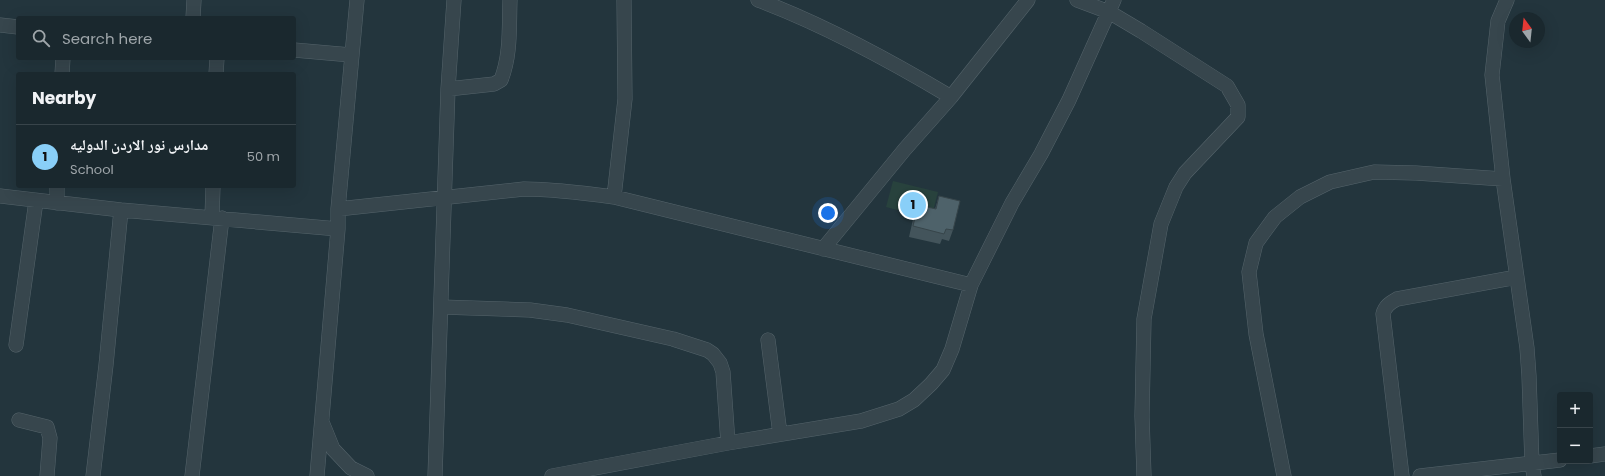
<!DOCTYPE html>
<meta charset="utf-8">
<style>
:root{--surface:#1a282e;--page:#233036;--text:#f1f3f6;--muted:#9fa6aa;--line:#38444a;--accent:#89cff8}
body{margin:0;font-family:Poppins,"Noto Naskh Arabic",sans-serif;background:var(--page);color:var(--text)}
.controls{position:absolute;right:12px;bottom:12px;display:grid;overflow:hidden;border-radius:4px;box-shadow:0 4px 16px #0002}
.controls button{width:36px;height:36px;display:grid;place-items:center;padding:0;border:0;border-bottom:1px solid var(--line);background:var(--surface);color:var(--text);font:20px sans-serif}
.compass{position:absolute;left:1509px;top:12px;width:36px;height:36px;border-radius:50%;background:var(--surface);box-shadow:0 4px 16px #0002;rotate:345deg}
.you{position:absolute;left:828px;top:213px;width:14px;height:14px;margin:-10px;border:3px solid #fff;border-radius:50%;background:#1a73e8;box-shadow:0 0 0 6px #1a73e833}
.badge{display:grid;place-items:center;width:26px;height:26px;border-radius:50%;background:var(--accent);color:#111;font-size:13px;font-weight:700}
.pin{position:absolute;translate:-50% -50%;border:2px solid #fff;box-shadow:0 1px 4px #0006}
.list{margin:0;padding:0;list-style:none}
h2{display:flex;justify-content:space-between;align-items:center;height:52px;margin:0;padding:0 16px;font-size:17px}
h2 small{font-size:13px;font-weight:400;color:var(--muted)}
.list li{display:grid;grid-template-columns:26px 1fr auto;gap:12px;align-items:center;box-sizing:border-box;height:64px;padding:0 16px;border-top:1px solid var(--line)}
.list b{display:block;font-size:15px;white-space:nowrap}
.list p{margin:0;font-size:13px;white-space:nowrap;color:var(--muted)}
.list em{font-size:13px;font-style:normal;color:var(--muted)}
.icon{flex:none;width:22px;height:22px;fill:none;stroke:currentColor;stroke-width:2;stroke-linecap:round;stroke-linejoin:round}
.map{position:relative;flex:none;width:1605px;height:476px;overflow:hidden}
.search{position:absolute;background:var(--surface);box-shadow:0 4px 16px #0002;left:16px;top:16px;width:280px;height:44px;display:flex;align-items:center;gap:10px;box-sizing:border-box;padding:0 14px;border-radius:4px;color:var(--muted);font-size:15px}
.panel{position:absolute;background:var(--surface);box-shadow:0 4px 16px #0002;left:16px;top:72px;width:280px;height:116px;border-radius:4px}
.map>svg:first-child{display:block}
.green{fill:#28423d}
.lines{fill:none;stroke-linecap:round;stroke-linejoin:round}
.minor-casing{stroke:#55646b;stroke-width:15}
.minor{stroke:#37464d;stroke-width:14}
.wall{fill:#43545b}
.building{fill:#4e626a;stroke:#37454a}
</style>
<div class="map">
<svg width="1605" height="476" viewBox="0 0 1605 476">
<rect width="100%" height="100%" fill="#23353d"/>
<path class="green" d="M893,181L938,192L931,219L886,207Z"/>
<g class="lines">
<defs>
<path id="minor" d="M758,0C825,25 889,60 951,97L1028,0
M1077,0L1109,12L1141,31L1227,86L1238,105V117L1185,173L1176,187L1161,224L1144,319L1142,416L1144,476
M1507,0L1498,21L1492,75L1503,179L1527,348L1529,376L1532,464L1534,476
M193,18L194,0
M0,25L18,27
M294,50L351,55
M62,74L63,58
M216,74L217,58
M448,89L494,84L501,80C511,55 509,27 510,0
M0,196L121,210L338,229
M614,197L625,99L624,0
M57,203V186
M338,209L524,189C554,189 584,193 614,197L971,285
M212,217L213,186
M823,249L905,149L951,97
M441,307L530,310L567,315L673,339L707,350L713,354L720,363L723,372L728,443
M768,340L780,434
M16,345L36,201
M19,420L47,427L50,438L47,476
M322,422L333,449L351,468L367,476
M1590,456L1605,454
M93,476L106,365L121,210
M192,476L222,218
M317,476L338,229V209L357,0
M435,476L448,89L454,0
M552,476L728,443L861,421L899,409L914,400L931,384L943,370L952,349L971,285L1012,203L1041,154L1069,100L1114,0
M1284,476L1256,334L1249,272L1256,243L1275,217L1300,197L1330,182L1374,172L1416,173L1503,179
M1402,476L1383,314C1385,306 1390,303 1397,299L1517,277
M1420,476L1560,460"/>
</defs>
<use href="#minor" class="minor-casing"/>
<use href="#minor" class="minor"/>
</g>
<path class="wall" d="M939,196L953,230L949,241L942,239L940,244L909,237L914,215L918,205L935,209Z"/>
<path class="building" d="M939,196L960,201L953,230L946,229L944,234L913,226L918,205L936,209Z"/>
</svg>
<div class="controls">
<button>+</button>
<button>−</button>
</div>
<svg class="compass" viewBox="-18 -18 36 36"><path d="M0-13l5 13h-10z" fill="#e53935"/><path d="M0 13l5-13h-10z" fill="#9fa6aa"/></svg>
<div class="you"></div>
<div class="pin badge" style="left:913px;top:205px">1</div>
<div class="search"><svg class="icon" aria-label="search" viewBox="0 0 24 24"><circle cx="10" cy="10" r="6"/><path d="M15 15l6 6"/></svg>Search here</div>
<section class="panel">
<h2>Nearby<small></small></h2>
<ul class="list">
<li><span class="badge">1</span><div><b>مدارس نور الاردن الدوليه</b><p>School</p></div><em>50 m</em></li>
</ul>
</section>
</div>
